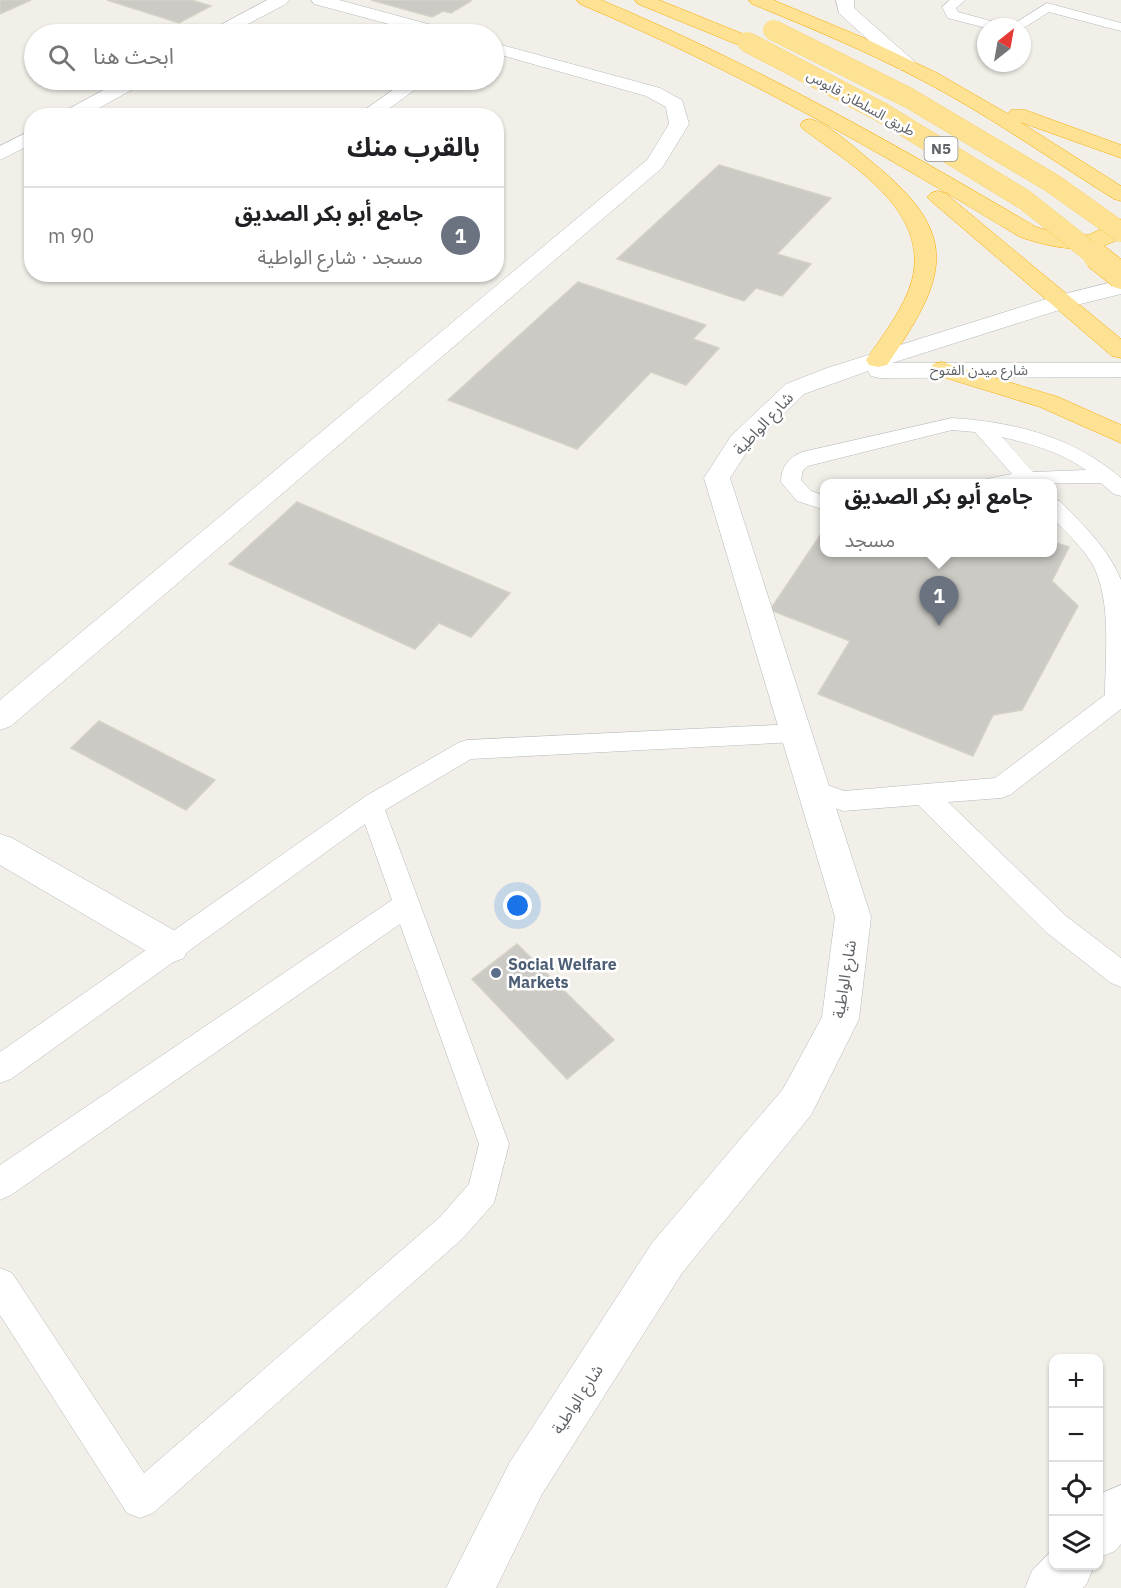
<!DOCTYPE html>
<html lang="ar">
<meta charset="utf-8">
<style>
:root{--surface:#fff;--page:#f6f6f6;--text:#202124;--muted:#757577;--line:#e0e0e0;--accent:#ea4335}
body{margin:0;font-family:"IBM Plex Sans","Noto Sans Arabic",sans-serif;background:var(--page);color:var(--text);direction:rtl}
.controls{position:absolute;right:18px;bottom:18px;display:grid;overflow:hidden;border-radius:12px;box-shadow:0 2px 4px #0004}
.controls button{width:54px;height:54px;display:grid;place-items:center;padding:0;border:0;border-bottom:2px solid var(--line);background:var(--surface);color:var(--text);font:30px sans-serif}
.compass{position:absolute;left:977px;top:18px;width:54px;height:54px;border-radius:50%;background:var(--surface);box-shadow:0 2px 4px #0004;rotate:31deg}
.you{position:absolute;left:518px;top:906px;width:21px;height:21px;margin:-15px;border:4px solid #fff;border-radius:50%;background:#1a73e8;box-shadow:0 0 0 9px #1a73e833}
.badge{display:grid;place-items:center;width:39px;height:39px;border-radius:50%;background:var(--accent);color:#fff;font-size:20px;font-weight:700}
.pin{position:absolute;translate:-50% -50px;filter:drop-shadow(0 2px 3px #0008)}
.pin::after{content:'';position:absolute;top:32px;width:21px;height:18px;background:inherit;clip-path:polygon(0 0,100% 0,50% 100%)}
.popup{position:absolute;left:820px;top:479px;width:237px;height:78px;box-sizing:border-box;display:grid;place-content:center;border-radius:12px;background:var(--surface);filter:drop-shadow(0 2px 4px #0005);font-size:20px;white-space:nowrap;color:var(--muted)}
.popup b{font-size:22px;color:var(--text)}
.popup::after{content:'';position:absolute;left:50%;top:100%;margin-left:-12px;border:12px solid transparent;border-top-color:var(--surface)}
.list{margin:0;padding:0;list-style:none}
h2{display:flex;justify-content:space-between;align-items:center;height:78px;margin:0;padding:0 24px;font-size:26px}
h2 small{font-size:20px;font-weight:400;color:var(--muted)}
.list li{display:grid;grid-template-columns:39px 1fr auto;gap:18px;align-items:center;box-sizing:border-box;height:96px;padding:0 24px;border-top:2px solid var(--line)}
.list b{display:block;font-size:22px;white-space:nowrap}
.list p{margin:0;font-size:20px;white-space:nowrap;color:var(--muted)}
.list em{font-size:20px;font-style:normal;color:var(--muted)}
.icon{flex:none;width:33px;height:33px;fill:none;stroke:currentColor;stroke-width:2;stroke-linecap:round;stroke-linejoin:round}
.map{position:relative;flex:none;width:1121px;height:1588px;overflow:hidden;direction:ltr}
.search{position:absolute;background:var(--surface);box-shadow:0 2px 4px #0004;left:24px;top:24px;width:480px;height:66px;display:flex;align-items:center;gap:15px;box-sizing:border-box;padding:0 21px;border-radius:33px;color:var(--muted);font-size:22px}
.panel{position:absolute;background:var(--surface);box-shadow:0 2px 4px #0004;left:24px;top:108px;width:480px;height:174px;border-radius:24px;direction:rtl}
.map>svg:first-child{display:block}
.building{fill:#cccac5;stroke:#d6d1c6;stroke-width:1.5}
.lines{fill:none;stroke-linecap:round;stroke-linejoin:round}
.lane-casing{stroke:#b5b8bc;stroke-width:1}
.street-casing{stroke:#b5b8bc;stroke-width:1}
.secondary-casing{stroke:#b6babf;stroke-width:1}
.highway-casing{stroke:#f9ab00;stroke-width:1}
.lane{fill:#fff;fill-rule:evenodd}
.street{fill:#fff;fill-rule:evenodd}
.secondary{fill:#fff;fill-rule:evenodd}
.highway{fill:#fde293;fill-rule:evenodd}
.highway-bridge-far1-casing{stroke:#f9ab00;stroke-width:20;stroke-linecap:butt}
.highway-bridge-casing{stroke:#f9ab00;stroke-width:27;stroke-linecap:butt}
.highway-bridge-far1{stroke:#fde293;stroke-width:20}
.highway-bridge{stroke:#fde293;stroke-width:26}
.service-dot{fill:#5c6f8a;stroke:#fff;stroke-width:2}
.labels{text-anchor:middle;stroke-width:5;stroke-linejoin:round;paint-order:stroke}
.far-street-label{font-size:14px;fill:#5f6368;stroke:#fff}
.shield{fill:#fff;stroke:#8f9295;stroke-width:1.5}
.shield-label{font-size:15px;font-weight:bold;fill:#5f6368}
.street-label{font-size:16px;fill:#5f6368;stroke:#fff}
.service-label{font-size:16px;font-weight:bold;fill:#4e5e75;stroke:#fff;text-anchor:start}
</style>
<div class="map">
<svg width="1121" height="1588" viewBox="0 0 1121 1588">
<rect width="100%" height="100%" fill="#f1efe8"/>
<path class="building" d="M0,0H31L0,14Z
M107,0H191L211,6L179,23Z
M371,0H468L471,1L451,13L443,11L432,17Z
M719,165L831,198L777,254L811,264L782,296L756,288L744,301L617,259Z
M578,282L706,325L693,339L719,348L686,385L651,372L577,449L448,400Z
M297,502L510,593L471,637L439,623L415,649L229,564Z
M825,528V552H1053V542L1069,547L1052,581L1078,606L1022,710L993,715L973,756L818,694L850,641L770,610Z
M99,721L215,780L186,810L71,748Z
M517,944L614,1040L567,1079L472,979Z"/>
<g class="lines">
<defs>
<path id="lane" d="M950,0H965L956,8L958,12L1002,24L1004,27L986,28L948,18L942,7Z
M1047,3L1121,23V31L1049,12L1022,29V27H1009Z
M952,418C1015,422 1073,437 1121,478V496L1114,494L1101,483L983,484L986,479L1012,474L975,432L952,430L808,466L803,470L801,480L811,491L825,496V510L797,501L781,482C781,467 788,458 802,452ZM1002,437C1032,444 1061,452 1086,470L1033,472Z
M1053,499L1060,501C1084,526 1108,548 1121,580V709L1010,795L1001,798L948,802L1066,916L1121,958V987L1111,983L1046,932L918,805L843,811L805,797L801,790L805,783L814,780L844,791L995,778L1105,695C1105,654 1112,603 1093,565C1083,548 1067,533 1053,519Z
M796,724L805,726L808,733L805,740L796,742L471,759L385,810L509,1144L494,1203L462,1239L153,1513L140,1518L127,1513L0,1315V1268L12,1273L144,1473L440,1217L469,1184L479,1144L400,924L11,1195L0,1200V1165L392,900L365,824L11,1079L0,1083V1052L366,796L458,743L467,740Z"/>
<path id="street" d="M267,0H289L286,4L229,34H208L211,30Z
M311,0H339L450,30L453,34H426L314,4Z
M836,0H854V8L915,62L917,66L915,70H901L839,13Z
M494,43L660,88L682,100L689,124L662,168L11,726L0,730V700L647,160L669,124L666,107L646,96L494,53Z
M122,80H144L142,84L85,116H61L63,112Z
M407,80H428L379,116H356Z
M32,130V144L0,160V146Z
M0,834L12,838L184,936L189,947L184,958L171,963L158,958L0,865Z
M1121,1485V1544L1115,1551L1098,1558V1498L1104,1492Z
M1053,1549L1054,1566H1094L1087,1583L1083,1588H1025L1032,1571Z"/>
<path id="secondary" d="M1121,280V294L1072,306L892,363H1121V377L880,378L871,376L868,371L804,394L750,447L730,478L871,917L859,1019L811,1115L682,1273L542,1494L496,1588H446L510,1462L652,1243L783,1089L822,1017L835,917L704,478L731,436L786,384L827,368L1056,296Z"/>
<path id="highway" d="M577,0H601C752,63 895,144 1036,227L1063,235H1089L1121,219V238C1090,256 1052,248 1020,237C877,150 734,69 580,4Z
M635,0H659L753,38L756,42L753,46H741L638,4Z
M749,0H773L864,38L937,73L1008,114L1011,110H1025L1121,145V158L1020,122L1121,186V201L1114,199C1058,164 1004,126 947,94C885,59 818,31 752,4Z
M810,119C830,124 857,150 873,163C964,236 946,279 887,365L878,367L869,365L866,360C883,335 904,309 912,280C930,210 850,164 803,129L800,125L803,121Z
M938,191L945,193L1121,339V358L1112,356L931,201L927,197L931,193Z
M942,362L1058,397L1121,425V443L1040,407L933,374L930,369L933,364Z"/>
</defs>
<use href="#lane" class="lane-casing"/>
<use href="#street" class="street-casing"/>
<use href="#secondary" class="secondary-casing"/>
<use href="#highway" class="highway-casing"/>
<use href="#lane" class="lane"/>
<use href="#street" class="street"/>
<use href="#secondary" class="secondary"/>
<use href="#highway" class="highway"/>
<defs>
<path id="highway-bridge-far1" d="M773,30L909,98L1052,183L1121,232
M747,42L881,112L1025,200L1098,258"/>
<path id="highway-bridge" d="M1096,256L1121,276"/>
</defs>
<use href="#highway-bridge-far1" class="highway-bridge-far1-casing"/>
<use href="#highway-bridge" class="highway-bridge-casing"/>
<use href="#highway-bridge-far1" class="highway-bridge-far1"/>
<use href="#highway-bridge" class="highway-bridge"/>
</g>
<circle class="service-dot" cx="496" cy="973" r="6"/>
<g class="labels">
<g class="far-street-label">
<text transform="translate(861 103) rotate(29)" y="5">طريق السلطان قابوس</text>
<text x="979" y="375">شارع ميدن الفتوح</text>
</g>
<rect class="shield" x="924.5" y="137" width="33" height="24" rx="4.5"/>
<g class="shield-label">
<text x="941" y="154">N5</text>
</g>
<g class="street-label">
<text transform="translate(763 423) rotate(-47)" y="6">شارع الواطية</text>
<text transform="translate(844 979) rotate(-81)" y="6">شارع الواطية</text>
<text transform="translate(577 1399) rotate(-57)" y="6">شارع الواطية</text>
</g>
<g class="service-label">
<text x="508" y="970">Social Welfare<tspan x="508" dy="18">Markets</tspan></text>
</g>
</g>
</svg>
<div class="controls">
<button>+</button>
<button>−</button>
<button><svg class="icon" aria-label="locate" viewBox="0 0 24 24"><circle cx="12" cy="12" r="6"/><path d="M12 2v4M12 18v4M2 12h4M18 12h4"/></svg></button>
<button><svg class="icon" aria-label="layers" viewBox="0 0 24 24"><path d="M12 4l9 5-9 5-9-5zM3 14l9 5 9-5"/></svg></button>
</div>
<svg class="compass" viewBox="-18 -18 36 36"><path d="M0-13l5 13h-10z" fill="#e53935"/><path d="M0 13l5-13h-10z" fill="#757577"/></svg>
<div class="you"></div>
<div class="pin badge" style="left:939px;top:626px;background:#6b7280">1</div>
<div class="popup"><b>جامع أبو بكر الصديق</b>مسجد</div>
<div class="search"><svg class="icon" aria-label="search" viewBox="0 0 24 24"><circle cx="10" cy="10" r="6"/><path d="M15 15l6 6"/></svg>ابحث هنا</div>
<section class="panel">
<h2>بالقرب منك<small></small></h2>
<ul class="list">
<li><span class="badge" style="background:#6b7280">1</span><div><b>جامع أبو بكر الصديق</b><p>مسجد · شارع الواطية</p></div><em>90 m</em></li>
</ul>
</section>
</div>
